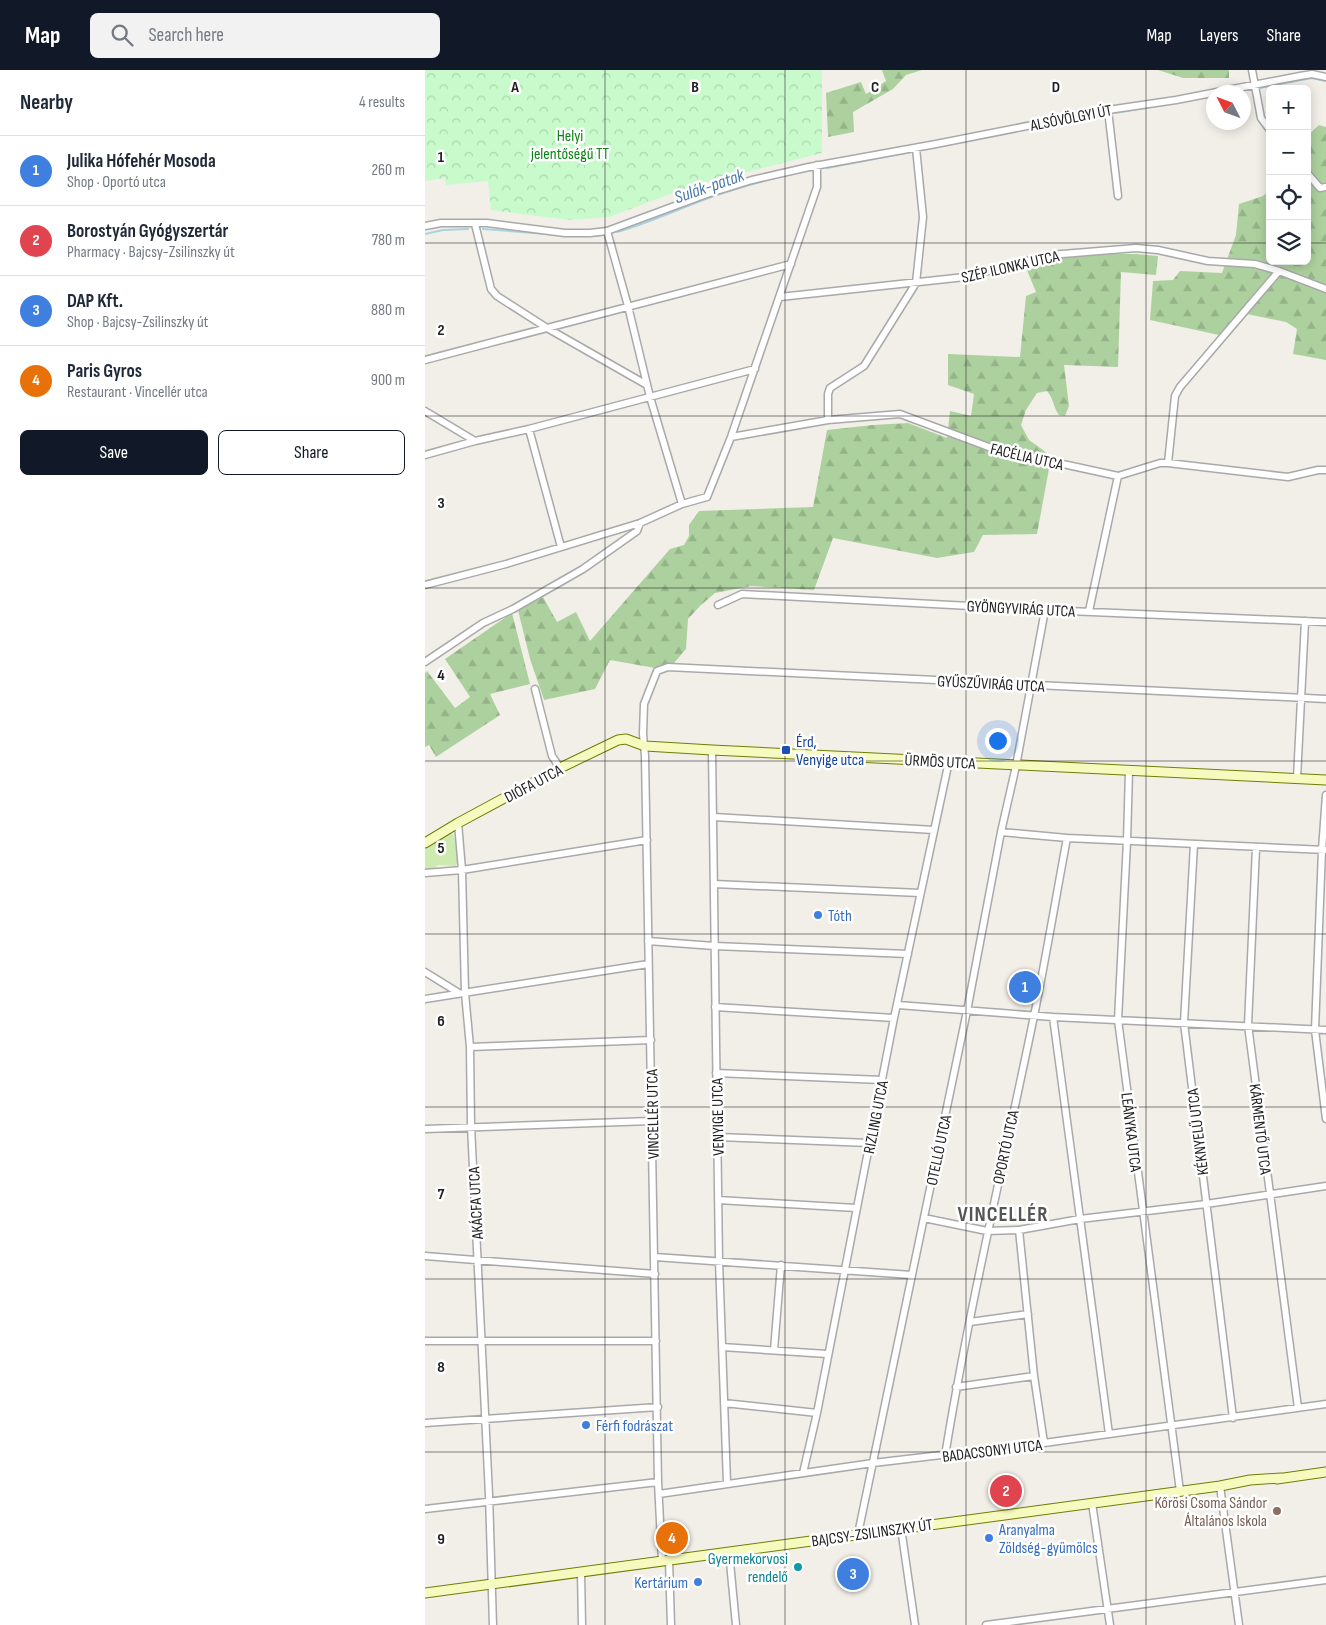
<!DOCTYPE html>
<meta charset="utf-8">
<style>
:root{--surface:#fff;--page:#f2f2f3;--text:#1f2937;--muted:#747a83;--line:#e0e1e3;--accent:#111827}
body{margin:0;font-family:"Sofia Sans Condensed",sans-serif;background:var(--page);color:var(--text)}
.controls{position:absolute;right:15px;top:15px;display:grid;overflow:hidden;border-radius:8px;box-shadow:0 2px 12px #0003}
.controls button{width:45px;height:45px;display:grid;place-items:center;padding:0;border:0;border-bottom:1px solid var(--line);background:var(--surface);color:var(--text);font:25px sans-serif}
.compass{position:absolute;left:781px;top:15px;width:45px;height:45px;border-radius:50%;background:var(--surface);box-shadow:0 2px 12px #0003;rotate:312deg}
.you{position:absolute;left:572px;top:670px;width:18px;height:18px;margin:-12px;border:4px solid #fff;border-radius:50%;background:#1a73e8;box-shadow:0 0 0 8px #1a73e833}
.badge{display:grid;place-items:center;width:32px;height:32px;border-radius:50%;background:var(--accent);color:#fff;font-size:16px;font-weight:700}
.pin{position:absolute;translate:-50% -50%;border:2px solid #fff;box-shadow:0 1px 5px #0006}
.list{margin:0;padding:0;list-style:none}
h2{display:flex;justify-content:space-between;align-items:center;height:65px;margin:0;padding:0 20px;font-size:21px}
h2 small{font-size:16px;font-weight:400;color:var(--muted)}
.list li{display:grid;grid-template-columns:32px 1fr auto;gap:15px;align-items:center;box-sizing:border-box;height:70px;padding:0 20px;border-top:1px solid var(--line)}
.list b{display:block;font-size:19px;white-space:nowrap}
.list p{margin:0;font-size:16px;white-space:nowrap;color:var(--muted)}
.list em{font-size:16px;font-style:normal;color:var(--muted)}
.actions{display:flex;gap:10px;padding:15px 20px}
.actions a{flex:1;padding:11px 0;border:1px solid var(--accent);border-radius:8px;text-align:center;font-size:18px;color:var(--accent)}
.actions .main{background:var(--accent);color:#fff}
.icon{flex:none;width:28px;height:28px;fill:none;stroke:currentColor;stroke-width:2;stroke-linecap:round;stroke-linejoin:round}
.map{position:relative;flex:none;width:901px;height:1555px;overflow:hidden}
header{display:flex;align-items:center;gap:30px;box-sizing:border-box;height:70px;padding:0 25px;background:var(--accent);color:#fff}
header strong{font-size:24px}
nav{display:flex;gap:28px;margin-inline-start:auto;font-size:18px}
.search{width:350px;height:45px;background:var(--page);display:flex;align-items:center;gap:12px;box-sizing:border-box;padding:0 18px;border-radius:8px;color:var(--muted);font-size:19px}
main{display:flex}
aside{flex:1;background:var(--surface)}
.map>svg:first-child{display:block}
.grass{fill:#cdebb0}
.forest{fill:url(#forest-firs)}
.park{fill:url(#park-crowns)}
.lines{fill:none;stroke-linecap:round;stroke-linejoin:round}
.stream{stroke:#aad3df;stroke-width:2}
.street-casing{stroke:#a9a9a9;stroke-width:9}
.secondary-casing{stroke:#707d05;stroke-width:11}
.street{stroke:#fff;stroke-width:6}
.secondary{stroke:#f7fabf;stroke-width:9}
.grid{fill:none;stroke:#222;stroke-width:1;stroke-opacity:0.55}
.transit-dot{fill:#1a4fb4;stroke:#fff;stroke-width:2}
.shop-dot{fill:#3f7fe0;stroke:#fff;stroke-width:2}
.education-dot{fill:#8d6e63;stroke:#fff;stroke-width:2}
.culture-dot{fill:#0f9aa8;stroke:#fff;stroke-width:2}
.labels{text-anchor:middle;stroke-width:5;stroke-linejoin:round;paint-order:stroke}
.street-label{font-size:16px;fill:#222;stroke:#fff}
.park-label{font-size:16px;fill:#0c8416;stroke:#fff}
.transit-label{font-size:16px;fill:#164399;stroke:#fff;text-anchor:start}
.shop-label{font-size:16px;fill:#366cbe;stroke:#fff;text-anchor:start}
.education-label{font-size:16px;fill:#785e54;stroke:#fff;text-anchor:end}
.culture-label{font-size:16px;fill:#0d838f;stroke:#fff;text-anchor:end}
.water-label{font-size:18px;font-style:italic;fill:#4a7aab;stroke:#fff}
.district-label{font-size:21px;font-weight:bold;letter-spacing:1px;fill:#555;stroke:#fff}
.grid-label{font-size:16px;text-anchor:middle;font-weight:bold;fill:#222;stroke:#fff;stroke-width:5;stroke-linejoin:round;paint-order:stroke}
</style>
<header>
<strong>Map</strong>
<div class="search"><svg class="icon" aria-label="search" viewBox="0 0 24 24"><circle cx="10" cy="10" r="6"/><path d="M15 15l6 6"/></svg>Search here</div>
<nav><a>Map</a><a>Layers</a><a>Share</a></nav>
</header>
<main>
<aside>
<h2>Nearby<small>4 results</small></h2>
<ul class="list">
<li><span class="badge" style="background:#3f7fe0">1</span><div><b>Julika Hófehér Mosoda</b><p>Shop · Oportó utca</p></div><em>260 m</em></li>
<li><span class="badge" style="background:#e0444e">2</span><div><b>Borostyán Gyógyszertár</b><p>Pharmacy · Bajcsy-Zsilinszky út</p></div><em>780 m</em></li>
<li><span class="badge" style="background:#3f7fe0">3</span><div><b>DAP Kft.</b><p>Shop · Bajcsy-Zsilinszky út</p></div><em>880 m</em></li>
<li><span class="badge" style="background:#e8710a">4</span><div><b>Paris Gyros</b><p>Restaurant · Vincellér utca</p></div><em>900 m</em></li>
</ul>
<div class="actions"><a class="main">Save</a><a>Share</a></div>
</aside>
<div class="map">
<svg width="901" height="1555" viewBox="0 0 901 1555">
<defs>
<pattern id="forest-firs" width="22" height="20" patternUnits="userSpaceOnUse" patternTransform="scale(1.25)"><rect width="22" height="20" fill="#add19e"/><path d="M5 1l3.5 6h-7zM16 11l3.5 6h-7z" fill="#95b388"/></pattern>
<pattern id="park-crowns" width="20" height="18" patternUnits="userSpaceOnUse" patternTransform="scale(1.25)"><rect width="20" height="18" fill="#c8facc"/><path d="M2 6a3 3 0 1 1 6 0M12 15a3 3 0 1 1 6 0" fill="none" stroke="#acd6af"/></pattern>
</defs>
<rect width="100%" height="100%" fill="#f2efe9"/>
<path class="grass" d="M26,763C33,769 35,787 31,796L13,795L9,799H0V779Z"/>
<path class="forest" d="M457,0H497L481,5L468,19L428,42L429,62L403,67L401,23L436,12L441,24L461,11Z
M733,0H804V8H758Z
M894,55L901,57V290L868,284L872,259L861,252L822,244L803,267L725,250L728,211L748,210L755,201L797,203L811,165L814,134L838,126L845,120V191H882V66Z
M688,184H711L733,186L731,205L696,202L693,297L639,295L644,336L640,346L634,345C628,337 629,329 622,321L612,323L601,340L596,355L604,370L618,380L626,388L612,464L558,465L549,482L512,488L408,468L389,520L326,516L290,523L275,536L263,549L261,579L249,593L230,598L185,590L170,619L119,630L105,589L93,540L118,527L132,552L151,542L165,571L245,479L259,475L264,466V455L274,441L388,437L402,360L448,355L483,353L522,368L525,341L546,346L549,324L523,315V284L595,287L601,226L611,222L601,198L630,187Z
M87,543L105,614L65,624L75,645L11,687L4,675L0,677V603L2,601L30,638L45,627L20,589Z"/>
<path class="park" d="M0,0H397V83L267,116L184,147L145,150L66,140L63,111L21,115L20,108L0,111Z"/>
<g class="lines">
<path class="stream" d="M835,18L887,8L901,11
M807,22L826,19
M690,43L732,36
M608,58L681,45
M402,98L486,82
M379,101L386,100
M58,159L135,165
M192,162C221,154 249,141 278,130C305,120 334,112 362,105
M0,164L18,160L43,159
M140,166H163
M167,166L178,165"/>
<defs>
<path id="street" d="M827,0L836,48L845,60
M683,40L693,126
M882,103L895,118L901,117
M50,154L66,219L72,226L122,258L222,315
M0,156L16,153H62L140,163H165L182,161L282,124L327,110L384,97L511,74L683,40L751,30L875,6L887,4L901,7
M182,161L203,236L225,327L257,434
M355,227L540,207L625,185L711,178L733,180L783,191L830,194L854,201L901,219
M0,290L366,194
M0,341L50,371
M403,350V324L405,318L439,296L491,213L498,147L491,78
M104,359L136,477
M306,367L403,350L475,344L569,379L693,406L735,393H743L863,407L893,400H901
M0,385L50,371L104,359L330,299
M743,393L750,326L755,317L854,201
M0,515L81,494L215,453L257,434L282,427L306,367L392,117V95
M293,535L317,524L620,540L901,552
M664,541L693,406
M0,592L58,553L88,539L158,499L212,461L215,453
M110,619L127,686L135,698
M287,680L294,1191L302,1413
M704,701L702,771L693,950L755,1421
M872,708L880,551
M901,725L897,780L890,960L901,1049
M289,747L509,760
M33,753L37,800L40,923L45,977L46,1056L64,1425L68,1555
M576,762L642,768L901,780
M769,774L759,953L808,1348
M831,778L823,955L873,1338
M0,803L37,800L222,770
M289,814L495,823
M223,871L289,876L483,884
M0,902L34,923
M0,929L223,894
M473,935L628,947L901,960
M290,937L469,948
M628,947L684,1364
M45,977L226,970
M291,1003L457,1010
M0,1059L226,1051
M292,1067L444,1073
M293,1130L431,1138
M499,1148L562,1161L594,1160L655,1149L781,1134L901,1116
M594,1160L609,1306L619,1373
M0,1186L230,1204
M230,1187L487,1205
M545,1252L603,1244
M0,1271H231
M297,1277L402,1284
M349,1280L356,1195
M531,1317L609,1306
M299,1333L392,1343
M0,1353L233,1337
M520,1386C544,1238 579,1092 609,946C621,887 631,827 642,768
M378,1403L392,1343L469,948L524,691
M795,1416L814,1555
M234,1424L448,1393L619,1373L901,1334
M667,1433L685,1555
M0,1439L233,1412
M476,1458L490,1555
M433,1464L542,941L576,762L591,696L620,540
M304,1482L311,1555
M244,1490L246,1555
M237,1491L233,1412L220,686L218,664L219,634L232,601L243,597L901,629
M156,1502L157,1555
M561,1555L901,1510"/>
<path id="secondary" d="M0,773L33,753L135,698L193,670L201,669L220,676L287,680L901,710
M852,1409L901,1402
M0,1523L795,1416L825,1410L856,1408"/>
</defs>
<use href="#street" class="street-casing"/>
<use href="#secondary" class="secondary-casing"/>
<use href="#street" class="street"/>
<use href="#secondary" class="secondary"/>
</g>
<path class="grid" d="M180,0V1555M360,0V1555M541,0V1555M721,0V1555M0,173H845M882,173H901M0,346H901M0,518H901M0,691H901M0,864H901M0,1037H901M0,1209H901M0,1382H901"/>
<rect class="transit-dot" x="356" y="675" width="10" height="10" rx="2.5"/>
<g class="shop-dot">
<circle cx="393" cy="845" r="5"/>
<circle cx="161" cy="1355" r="5"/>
<circle cx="564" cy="1468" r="5"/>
<circle cx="273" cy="1512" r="5"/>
</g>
<circle class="education-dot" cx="852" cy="1441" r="5"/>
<circle class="culture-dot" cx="373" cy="1497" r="5"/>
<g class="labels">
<g class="street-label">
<text transform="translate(646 47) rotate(-11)" y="6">ALSÓVÖLGYI ÚT</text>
<text transform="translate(585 196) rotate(-13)" y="6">SZÉP ILONKA UTCA</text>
<text transform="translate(602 386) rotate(13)" y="6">FACÉLIA UTCA</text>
<text transform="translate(596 538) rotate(3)" y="6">GYÖNGYVIRÁG UTCA</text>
<text transform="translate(566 613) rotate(3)" y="6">GYŰSZŰVIRÁG UTCA</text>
<text transform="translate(515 691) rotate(3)" y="6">ÜRMÖS UTCA</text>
<text transform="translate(108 713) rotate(-28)" y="6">DIÓFA UTCA</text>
<text transform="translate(227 1044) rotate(-91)" y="6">VINCELLÉR UTCA</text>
<text transform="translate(292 1047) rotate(-91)" y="6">VENYIGE UTCA</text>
<text transform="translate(450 1047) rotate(-79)" y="6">RIZLING UTCA</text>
<text transform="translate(836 1059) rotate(83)" y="6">KÁRMENTŐ UTCA</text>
<text transform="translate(707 1062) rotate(83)" y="6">LEÁNYKA UTCA</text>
<text transform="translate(772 1062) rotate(-97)" y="6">KÉKNYELŰ UTCA</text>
<text transform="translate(580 1077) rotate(-78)" y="6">OPORTÓ UTCA</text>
<text transform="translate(513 1080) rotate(-78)" y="6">OTELLÓ UTCA</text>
<text transform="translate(50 1133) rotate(-93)" y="6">AKÁCFA UTCA</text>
<text transform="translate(567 1380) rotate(-7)" y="6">BADACSONYI UTCA</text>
<text transform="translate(447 1462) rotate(-8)" y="6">BAJCSY-ZSILINSZKY ÚT</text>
</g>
<g class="park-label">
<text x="145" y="71">Helyi<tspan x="145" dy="18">jelentőségű TT</tspan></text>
</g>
<g class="transit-label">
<text x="371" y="677">Érd,<tspan x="371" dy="18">Venyige utca</tspan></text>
</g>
<g class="shop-label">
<text x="403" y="851">Tóth</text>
<text x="171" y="1361">Férfi fodrászat</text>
<text x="574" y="1465">Aranyalma<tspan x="574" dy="18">Zöldség-gyümölcs</tspan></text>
<text x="263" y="1518" text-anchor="end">Kertárium</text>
</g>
<g class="education-label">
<text x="842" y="1438">Kőrösi Csoma Sándor<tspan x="842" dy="18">Általános Iskola</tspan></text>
</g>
<g class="culture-label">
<text x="363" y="1494">Gyermekorvosi<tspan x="363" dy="18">rendelő</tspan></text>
</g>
<g class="water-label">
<text transform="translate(284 116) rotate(-19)" y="6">Sulák-patak</text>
</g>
<g class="district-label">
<text x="578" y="1151">VINCELLÉR</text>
</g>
</g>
<g class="grid-label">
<text x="90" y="22">A</text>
<text x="270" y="22">B</text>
<text x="450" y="22">C</text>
<text x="631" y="22">D</text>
<text x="16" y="92">1</text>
<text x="16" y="265">2</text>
<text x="16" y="438">3</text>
<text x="16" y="610">4</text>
<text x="16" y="783">5</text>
<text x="16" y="956">6</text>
<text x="16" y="1129">7</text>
<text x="16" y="1302">8</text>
<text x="16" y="1474">9</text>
</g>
</svg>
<div class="controls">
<button>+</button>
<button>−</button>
<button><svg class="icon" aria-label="locate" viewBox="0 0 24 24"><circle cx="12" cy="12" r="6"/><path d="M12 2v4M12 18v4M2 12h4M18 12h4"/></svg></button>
<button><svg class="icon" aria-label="layers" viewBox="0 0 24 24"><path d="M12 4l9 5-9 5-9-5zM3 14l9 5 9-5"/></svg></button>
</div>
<svg class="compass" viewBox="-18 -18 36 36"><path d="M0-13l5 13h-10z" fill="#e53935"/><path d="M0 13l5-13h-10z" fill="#747a83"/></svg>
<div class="you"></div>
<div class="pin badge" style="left:600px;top:917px;background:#3f7fe0">1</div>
<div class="pin badge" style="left:581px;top:1421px;background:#e0444e">2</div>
<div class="pin badge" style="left:428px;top:1504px;background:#3f7fe0">3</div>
<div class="pin badge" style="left:247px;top:1468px;background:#e8710a">4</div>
</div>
</main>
